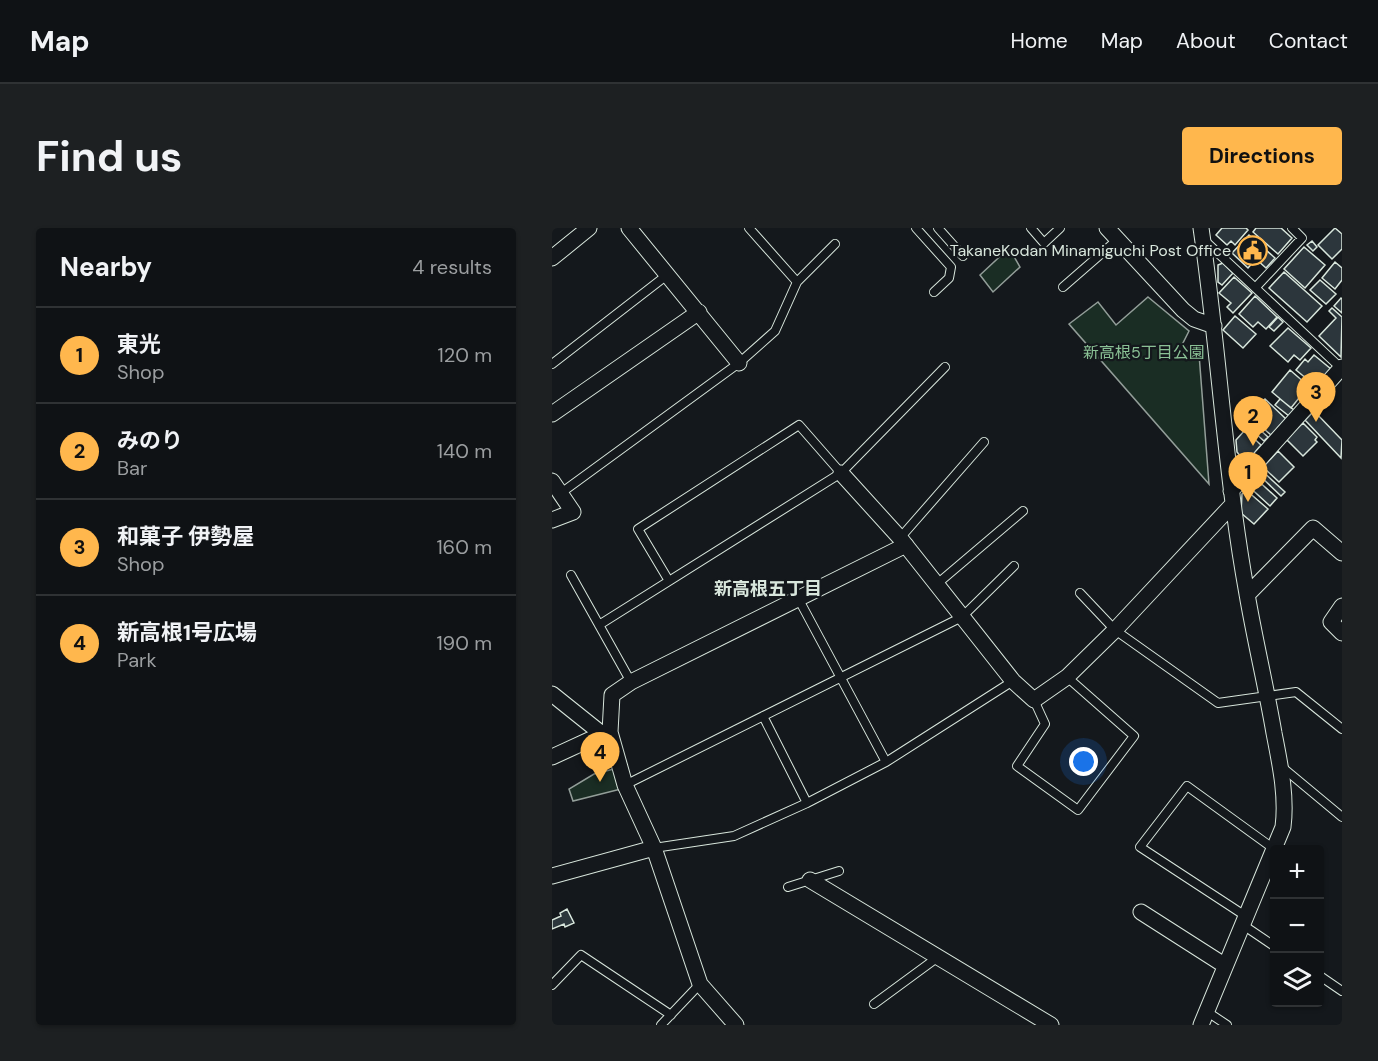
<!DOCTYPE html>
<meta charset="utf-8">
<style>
:root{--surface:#0f1215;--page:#1d2022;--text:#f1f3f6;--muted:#9b9ea0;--line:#2f3234;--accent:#ffb74d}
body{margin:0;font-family:"DM Sans","Noto Sans JP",sans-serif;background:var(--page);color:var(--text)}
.controls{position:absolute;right:18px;bottom:18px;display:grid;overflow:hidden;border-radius:6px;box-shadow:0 2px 4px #0004}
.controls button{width:54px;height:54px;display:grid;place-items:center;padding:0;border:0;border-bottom:2px solid var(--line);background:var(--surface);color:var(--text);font:30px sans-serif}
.you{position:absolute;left:532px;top:534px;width:21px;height:21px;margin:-15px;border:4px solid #fff;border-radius:50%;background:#1a73e8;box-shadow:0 0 0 9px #1a73e833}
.badge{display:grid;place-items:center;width:39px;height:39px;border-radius:50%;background:var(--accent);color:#111;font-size:20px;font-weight:700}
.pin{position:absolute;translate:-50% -50px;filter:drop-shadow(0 2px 3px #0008)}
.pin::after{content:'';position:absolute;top:32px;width:21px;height:18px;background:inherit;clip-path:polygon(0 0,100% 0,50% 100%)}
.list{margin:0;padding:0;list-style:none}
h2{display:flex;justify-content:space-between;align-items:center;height:78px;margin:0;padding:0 24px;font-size:26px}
h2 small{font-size:20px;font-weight:400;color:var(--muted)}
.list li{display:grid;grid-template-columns:39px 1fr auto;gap:18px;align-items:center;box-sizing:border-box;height:96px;padding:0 24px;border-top:2px solid var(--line)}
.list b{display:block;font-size:22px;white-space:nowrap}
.list p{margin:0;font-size:20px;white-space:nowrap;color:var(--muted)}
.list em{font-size:20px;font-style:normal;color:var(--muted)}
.icon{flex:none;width:33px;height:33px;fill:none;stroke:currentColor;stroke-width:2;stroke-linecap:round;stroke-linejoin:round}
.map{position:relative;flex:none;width:790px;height:797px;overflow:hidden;border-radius:6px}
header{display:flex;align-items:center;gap:36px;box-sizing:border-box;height:84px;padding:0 30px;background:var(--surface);border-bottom:2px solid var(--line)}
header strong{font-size:28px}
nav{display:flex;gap:33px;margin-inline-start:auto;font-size:21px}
.intro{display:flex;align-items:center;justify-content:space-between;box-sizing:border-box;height:144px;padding:0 36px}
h1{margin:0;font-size:42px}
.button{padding:15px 27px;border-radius:6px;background:var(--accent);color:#111;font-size:21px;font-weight:700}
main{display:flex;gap:36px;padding:0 36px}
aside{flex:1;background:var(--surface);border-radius:6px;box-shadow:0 2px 4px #0004}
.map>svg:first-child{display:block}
.green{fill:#1a2d24;stroke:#939e99;stroke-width:1.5}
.building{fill:#2c363c;stroke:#d8e6dc;stroke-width:1.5}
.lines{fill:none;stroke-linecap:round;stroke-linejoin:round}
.service-casing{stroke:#d8e6dc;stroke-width:10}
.minor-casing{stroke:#d8e6dc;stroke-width:17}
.service{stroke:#14181c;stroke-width:8}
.minor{stroke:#14181c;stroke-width:15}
.labels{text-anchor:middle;stroke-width:4.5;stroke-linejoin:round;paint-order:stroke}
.poi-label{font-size:16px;fill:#d8e6dc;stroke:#14181c;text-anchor:end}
.park-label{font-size:16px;fill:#8ac095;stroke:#14181c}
.neighbourhood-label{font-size:18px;font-weight:bold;fill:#d8e6dc;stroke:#14181c}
</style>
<header>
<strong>Map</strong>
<nav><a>Home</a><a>Map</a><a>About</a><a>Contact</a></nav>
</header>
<div class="intro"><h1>Find us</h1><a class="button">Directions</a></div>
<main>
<aside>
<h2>Nearby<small>4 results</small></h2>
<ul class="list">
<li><span class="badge">1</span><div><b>東光</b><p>Shop</p></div><em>120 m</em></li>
<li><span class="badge">2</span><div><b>みのり</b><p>Bar</p></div><em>140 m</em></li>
<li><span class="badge">3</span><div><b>和菓子 伊勢屋</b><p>Shop</p></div><em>160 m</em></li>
<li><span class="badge">4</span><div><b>新高根1号広場</b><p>Park</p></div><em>190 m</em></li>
</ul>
</aside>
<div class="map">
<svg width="790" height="797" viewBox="0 0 790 797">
<rect width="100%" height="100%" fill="#14181c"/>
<path class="green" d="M457,20L468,39L441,64L428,47Z
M596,69L637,103L630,117L647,126L657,256L517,96L546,74L564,97Z
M62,541L69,561L21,573L17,561L42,546Z"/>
<path class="building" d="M670,0H694L696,2L683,17L679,13L675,17L664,7Z
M704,0H729L740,10L726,26L701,4Z
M783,0L790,6V21L780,31L766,17Z
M697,7L723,30L714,40L704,31L696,40L680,25Z
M760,13L765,19L761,23L755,17Z
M752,19L773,37L753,60L732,41Z
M783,34L790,40V52L783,61L770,50Z
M671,35L681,45L670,57L666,54V37Z
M732,44L770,78L755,94L717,60Z
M682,49L700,65L681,85L675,79L679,75L667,65Z
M768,52L784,66L774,76L758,62Z
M703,68L725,89L714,101L706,94L701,99L687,86Z
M789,70L790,71V85L782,78Z
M780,80L790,89L789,129L767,108L784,90L777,83Z
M683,88L704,106L691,120L671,102Z
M726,89L731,94L722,103L717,99Z
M736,100L759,120L748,132L742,127L736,134L718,118Z
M762,127L779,141L766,156L757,149L755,151L744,142L753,131L756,134Z
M738,142L753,155L748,162L751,165L739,180L720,164Z
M713,171L734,191L719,207L704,194L707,191L700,184Z
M728,171L742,182L737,188L723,177Z
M762,183L790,212L789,230L753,192Z
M751,195L765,209L763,212L765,214L751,228L734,211Z
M706,200L716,209L712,213L702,204Z
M693,202L709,217L694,235L685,224L684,212Z
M726,223L742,239L727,254L711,239Z
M708,241L733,264L729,268L705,245Z
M701,248L725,270L718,278L693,255Z
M694,262L716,281L702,296L689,285L690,266Z
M15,681L22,695L13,699L12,696L0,701V692L9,688L8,685Z"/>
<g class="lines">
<defs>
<path id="service" d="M197,0L245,54
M364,0L399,39L397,50L382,64
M386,0L411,28
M479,0L492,15L508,0
M652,12L790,141
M511,59L565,12
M704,59L750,10L740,0
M0,136L115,47
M9,265L187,135L223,103L245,54L283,16
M348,310L432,214
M19,347L79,454
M117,353L86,301L247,197L289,245
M385,356L471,283
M528,365L563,402L666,475L744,464L790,501
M246,370L334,534
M47,397L289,245L393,139
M482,472L493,496L465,538L526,582L582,508L515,449
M211,488L255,575
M730,539L790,589
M73,557L410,389L462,338
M102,620L182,608L255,575L334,534L461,453
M236,659L287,643
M695,689L588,619L635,558L722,621
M691,697L722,718
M768,748L790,763
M0,757L29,727L119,787
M322,776L386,729
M654,783L675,797
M109,797L148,756"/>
<path id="minor" d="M77,0L187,135
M555,0L631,82L642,91L662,98
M0,30L37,0
M0,186L147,84
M289,245L348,310L461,453L482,472L515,449L563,402L680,277
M0,253L21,284L0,292
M679,263L790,139
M695,367L761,300L790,325
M790,378L779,394L790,405
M0,466L50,506
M0,529L50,506L58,504
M0,648L102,620
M258,652L499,797
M589,684L672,737
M184,797L148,756L102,620L73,557L58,504L60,467L79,454L354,317
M649,797L731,599C735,568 728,536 722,505C714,458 703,413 695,366C673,245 667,122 649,0"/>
</defs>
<use href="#service" class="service-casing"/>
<use href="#minor" class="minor-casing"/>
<use href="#service" class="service"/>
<use href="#minor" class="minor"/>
</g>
<defs>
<symbol id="civic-ring" viewBox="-11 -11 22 22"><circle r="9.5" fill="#14181c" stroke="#ffb74d" stroke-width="1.5"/><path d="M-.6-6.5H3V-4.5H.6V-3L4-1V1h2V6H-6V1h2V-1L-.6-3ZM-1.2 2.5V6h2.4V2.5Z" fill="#ffb74d"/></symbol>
</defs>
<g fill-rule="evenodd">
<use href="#civic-ring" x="684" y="6" width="33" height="33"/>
</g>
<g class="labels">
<g class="poi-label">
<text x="679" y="28">TakaneKodan Minamiguchi Post Office</text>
</g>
<g class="park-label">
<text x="592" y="130">新高根5丁目公園</text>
</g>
<g class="neighbourhood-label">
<text x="216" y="367">新高根五丁目</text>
</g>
</g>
</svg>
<div class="controls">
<button>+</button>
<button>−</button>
<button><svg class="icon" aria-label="layers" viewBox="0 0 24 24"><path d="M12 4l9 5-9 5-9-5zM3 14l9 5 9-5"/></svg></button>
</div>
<div class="you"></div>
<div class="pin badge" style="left:696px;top:274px">1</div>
<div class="pin badge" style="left:701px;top:218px">2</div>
<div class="pin badge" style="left:764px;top:194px">3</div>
<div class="pin badge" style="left:48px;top:554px">4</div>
</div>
</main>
